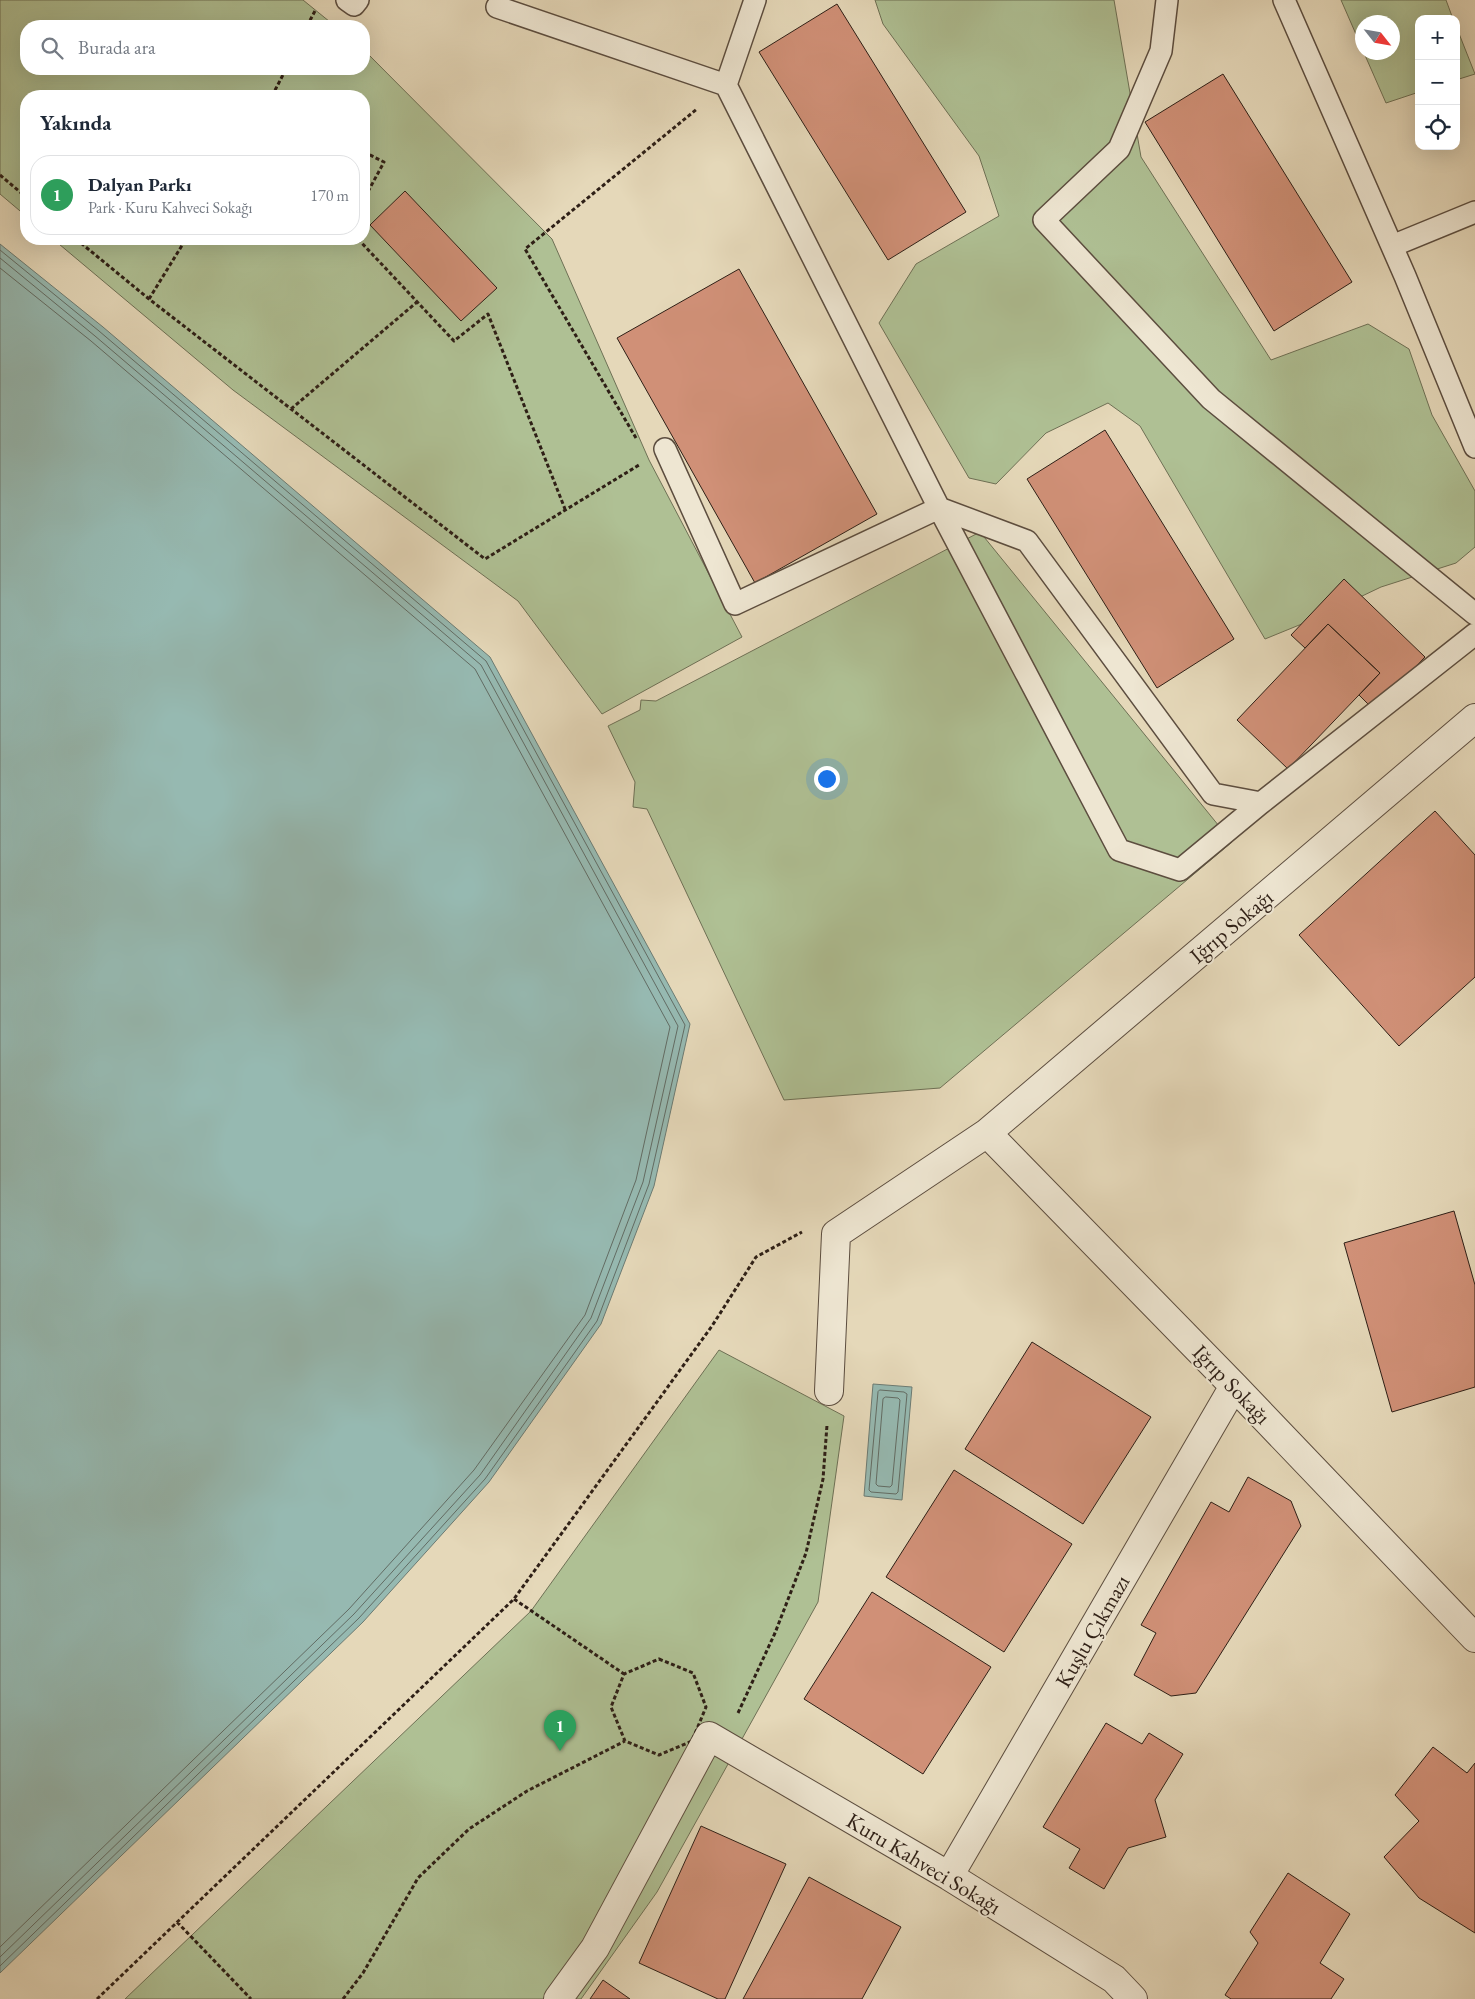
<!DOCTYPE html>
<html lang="tr">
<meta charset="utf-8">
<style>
:root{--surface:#fff;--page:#f2f2f3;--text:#1f2937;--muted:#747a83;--line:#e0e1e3;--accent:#db2777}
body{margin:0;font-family:"EB Garamond",serif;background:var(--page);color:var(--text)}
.controls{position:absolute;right:15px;top:15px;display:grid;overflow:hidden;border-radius:10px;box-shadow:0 5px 20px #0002}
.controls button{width:45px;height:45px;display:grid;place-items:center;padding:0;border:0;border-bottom:1px solid var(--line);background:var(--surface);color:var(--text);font:25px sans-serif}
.compass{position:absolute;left:1355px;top:15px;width:45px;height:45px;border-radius:50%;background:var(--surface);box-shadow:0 5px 20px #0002;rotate:121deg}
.you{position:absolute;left:826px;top:778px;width:18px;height:18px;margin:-12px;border:4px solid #fff;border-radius:50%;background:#1a73e8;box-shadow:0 0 0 8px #1a73e833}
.badge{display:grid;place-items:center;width:32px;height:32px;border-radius:50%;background:var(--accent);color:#fff;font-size:16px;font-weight:700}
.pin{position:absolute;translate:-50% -41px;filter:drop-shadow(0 1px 2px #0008)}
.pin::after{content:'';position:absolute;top:26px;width:18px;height:15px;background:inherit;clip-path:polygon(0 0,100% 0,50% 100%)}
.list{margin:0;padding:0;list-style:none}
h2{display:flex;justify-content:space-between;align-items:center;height:65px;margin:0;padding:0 20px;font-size:21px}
h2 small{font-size:16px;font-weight:400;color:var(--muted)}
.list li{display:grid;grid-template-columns:32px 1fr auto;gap:15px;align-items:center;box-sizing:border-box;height:80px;margin:0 10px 10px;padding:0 10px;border:1px solid var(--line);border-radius:20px}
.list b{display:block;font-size:19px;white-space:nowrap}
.list p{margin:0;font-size:16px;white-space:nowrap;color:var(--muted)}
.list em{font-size:16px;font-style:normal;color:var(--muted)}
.icon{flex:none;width:28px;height:28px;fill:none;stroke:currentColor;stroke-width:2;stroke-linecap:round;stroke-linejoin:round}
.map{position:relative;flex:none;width:1475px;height:1999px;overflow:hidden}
.search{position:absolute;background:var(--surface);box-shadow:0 5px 20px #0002;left:20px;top:20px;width:350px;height:55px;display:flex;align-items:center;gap:12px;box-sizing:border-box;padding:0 18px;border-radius:20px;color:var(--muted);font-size:19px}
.panel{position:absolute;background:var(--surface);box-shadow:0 5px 20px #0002;left:20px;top:90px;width:350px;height:155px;border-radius:20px}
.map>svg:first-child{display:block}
.green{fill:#afc094;stroke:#6e7055}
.water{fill:#96b9b1;stroke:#6c7b73}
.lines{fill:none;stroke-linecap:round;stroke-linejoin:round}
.shore{stroke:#626c64;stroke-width:1}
.building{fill:#d09077;stroke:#2e1f16}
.lane-casing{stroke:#5c4d3f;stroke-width:24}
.street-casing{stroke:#5c4d3f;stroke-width:30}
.path{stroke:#2e1f16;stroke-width:3;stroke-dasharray:4 2.5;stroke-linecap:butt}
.lane{stroke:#eee6d2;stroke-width:21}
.street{stroke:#eee6d2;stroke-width:28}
.labels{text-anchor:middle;stroke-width:4;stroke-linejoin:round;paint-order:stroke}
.street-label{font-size:22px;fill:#2e1f16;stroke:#eee6d2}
</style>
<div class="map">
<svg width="1475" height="1999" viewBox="0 0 1475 1999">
<rect width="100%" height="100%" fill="#e5d8b9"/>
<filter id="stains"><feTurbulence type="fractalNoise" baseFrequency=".004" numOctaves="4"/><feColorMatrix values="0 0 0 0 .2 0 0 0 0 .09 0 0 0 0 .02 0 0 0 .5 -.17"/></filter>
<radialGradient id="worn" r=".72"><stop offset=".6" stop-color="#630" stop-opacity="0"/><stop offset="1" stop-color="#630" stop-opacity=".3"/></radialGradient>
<path class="green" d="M0,0H303L335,26H26V69H364V50L552,239L649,460L742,637L602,714L518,601L233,390L53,239H364V96H26V216L0,194Z
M875,0H1114L1141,157L1271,360L1368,324L1409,349L1432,415L1475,491V547L1456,563L1381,587L1314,619L1265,639L1140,426L1108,403L1046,433L996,484L969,478L879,323L916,264L999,216L979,156L883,24Z
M1341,0H1446L1453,19H1419V92L1386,103L1364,53L1392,52V22H1362V48Z
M1456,26L1475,74L1456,80Z
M980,532L1232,842L940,1088L784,1100L647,809L633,807L635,782L608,726L640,710L641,700L656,701Z
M719,1350L844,1416L818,1602L657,1892L581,1999H125L531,1611Z"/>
<path class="water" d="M0,244L103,327L490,657L690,1024L654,1186L601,1324L489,1482L363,1622L0,1973Z
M873,1384L912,1387L902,1500L864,1496Z"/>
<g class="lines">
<path class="shore" d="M0,250L99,331L486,661L685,1025L649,1184L597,1321L485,1479L359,1618L0,1966
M0,258L95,336L481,665L678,1026L643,1182L591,1318L480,1475L354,1614L0,1957
M0,268L91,341L475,669L670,1027L636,1180L585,1315L474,1470L349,1609L0,1947
M880,1390L904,1392L907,1394L898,1492L896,1494L871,1492L869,1490L878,1392Z
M886,1397L898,1398L900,1400L892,1485L890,1487L878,1486L876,1484L883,1399Z"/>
</g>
<path class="building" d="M837,4L966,212L888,260L759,52Z
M1223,74L1352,282L1274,331L1145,122Z
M405,191L497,288L461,321L370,225Z
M739,269L877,514L755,583L617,338Z
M1105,430L1234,639L1157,688L1027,479Z
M1344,579L1425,657L1374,710L1359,695L1380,673L1328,624L1305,648L1291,635Z
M1328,624L1380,673L1288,769L1237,720Z
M1435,811L1475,855V977L1399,1046L1299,935Z
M1454,1211L1475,1285V1387L1392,1412L1344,1243Z
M1032,1342L1151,1417L1083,1524L965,1449Z
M954,1470L1072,1544L1004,1652L886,1577Z
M1248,1477L1291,1501L1301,1526L1196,1693L1171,1696L1134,1675L1156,1633L1141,1625L1211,1502L1229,1512Z
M872,1592L991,1667L923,1774L804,1699Z
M1106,1723L1142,1744L1149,1733L1183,1754L1155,1800L1166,1837L1128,1848L1104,1889L1069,1868L1080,1849L1043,1827Z
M1433,1747L1467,1773L1475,1763V1933L1419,1898L1384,1857L1419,1821L1395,1795Z
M701,1826L786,1864L725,1999H718L639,1963Z
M1288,1873L1350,1914L1320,1963L1344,1979L1331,1999H1231L1225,1995L1258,1943L1250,1932Z
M809,1877L901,1927L862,1999H743Z
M603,1980L630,1999H590Z"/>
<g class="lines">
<defs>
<path id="lane" d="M347,0L354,5L358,0
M755,0L726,85L939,508L1119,850L1180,870L1261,803
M1167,0L1161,51L1119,149L1044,220L1211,399L1475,614
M1284,0L1405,276L1475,447
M497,7L726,85
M1392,246L1475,212
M665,449L735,604L939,508L1027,541L1213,794L1261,803L1475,634"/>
<path id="street" d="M987,1133L1234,1386L1475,1638
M829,1391L836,1234L987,1133L1475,718
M949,1876L1234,1386
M558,1999L595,1948L709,1736L949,1876L1114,1979L1133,1999"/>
</defs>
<use href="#lane" class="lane-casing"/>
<use href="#street" class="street-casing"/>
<path class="path" d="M307,26L316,9
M272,96L286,69
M364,152L384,162L364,199
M0,175L26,197
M76,239L149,299L485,559L639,465
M358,239L454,341L488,314L565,509
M149,299L186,239
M291,409L417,302
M636,438L525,249L697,109
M514,1599L624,1674
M659,1659L693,1673L706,1707L692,1741L659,1755L625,1741L611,1707L624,1674Z
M738,1713L775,1633L806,1553L823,1479L827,1425
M177,1922L251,1999
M97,1999L514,1599L712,1326L756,1257L802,1232
M343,1999L363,1973L418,1878L469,1829L527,1791L625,1741"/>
<use href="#lane" class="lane"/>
<use href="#street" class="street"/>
</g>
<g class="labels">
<g class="street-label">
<text transform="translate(1231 926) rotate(-40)" y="8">Iğrıp Sokağı</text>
<text transform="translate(1232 1384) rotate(46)" y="8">Iğrıp Sokağı</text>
<text transform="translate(1092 1631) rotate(-60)" y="8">Kuşlu Çıkmazı</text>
<text transform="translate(924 1863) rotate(31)" y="8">Kuru Kahveci Sokağı</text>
</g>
</g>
<rect width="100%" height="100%" filter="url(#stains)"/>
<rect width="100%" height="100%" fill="url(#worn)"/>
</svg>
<div class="controls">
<button>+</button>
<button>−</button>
<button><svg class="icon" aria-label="locate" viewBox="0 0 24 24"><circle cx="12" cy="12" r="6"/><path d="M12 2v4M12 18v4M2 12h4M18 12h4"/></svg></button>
</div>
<svg class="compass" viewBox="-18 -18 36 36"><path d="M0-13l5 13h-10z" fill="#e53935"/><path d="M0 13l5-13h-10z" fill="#747a83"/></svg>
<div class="you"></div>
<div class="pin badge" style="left:560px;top:1751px;background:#2e9e5b">1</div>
<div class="search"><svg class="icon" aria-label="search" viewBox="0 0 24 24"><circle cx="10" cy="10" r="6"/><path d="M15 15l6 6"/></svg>Burada ara</div>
<section class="panel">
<h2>Yakında<small></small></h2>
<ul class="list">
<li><span class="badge" style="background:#2e9e5b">1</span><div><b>Dalyan Parkı</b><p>Park · Kuru Kahveci Sokağı</p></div><em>170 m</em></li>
</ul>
</section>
</div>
